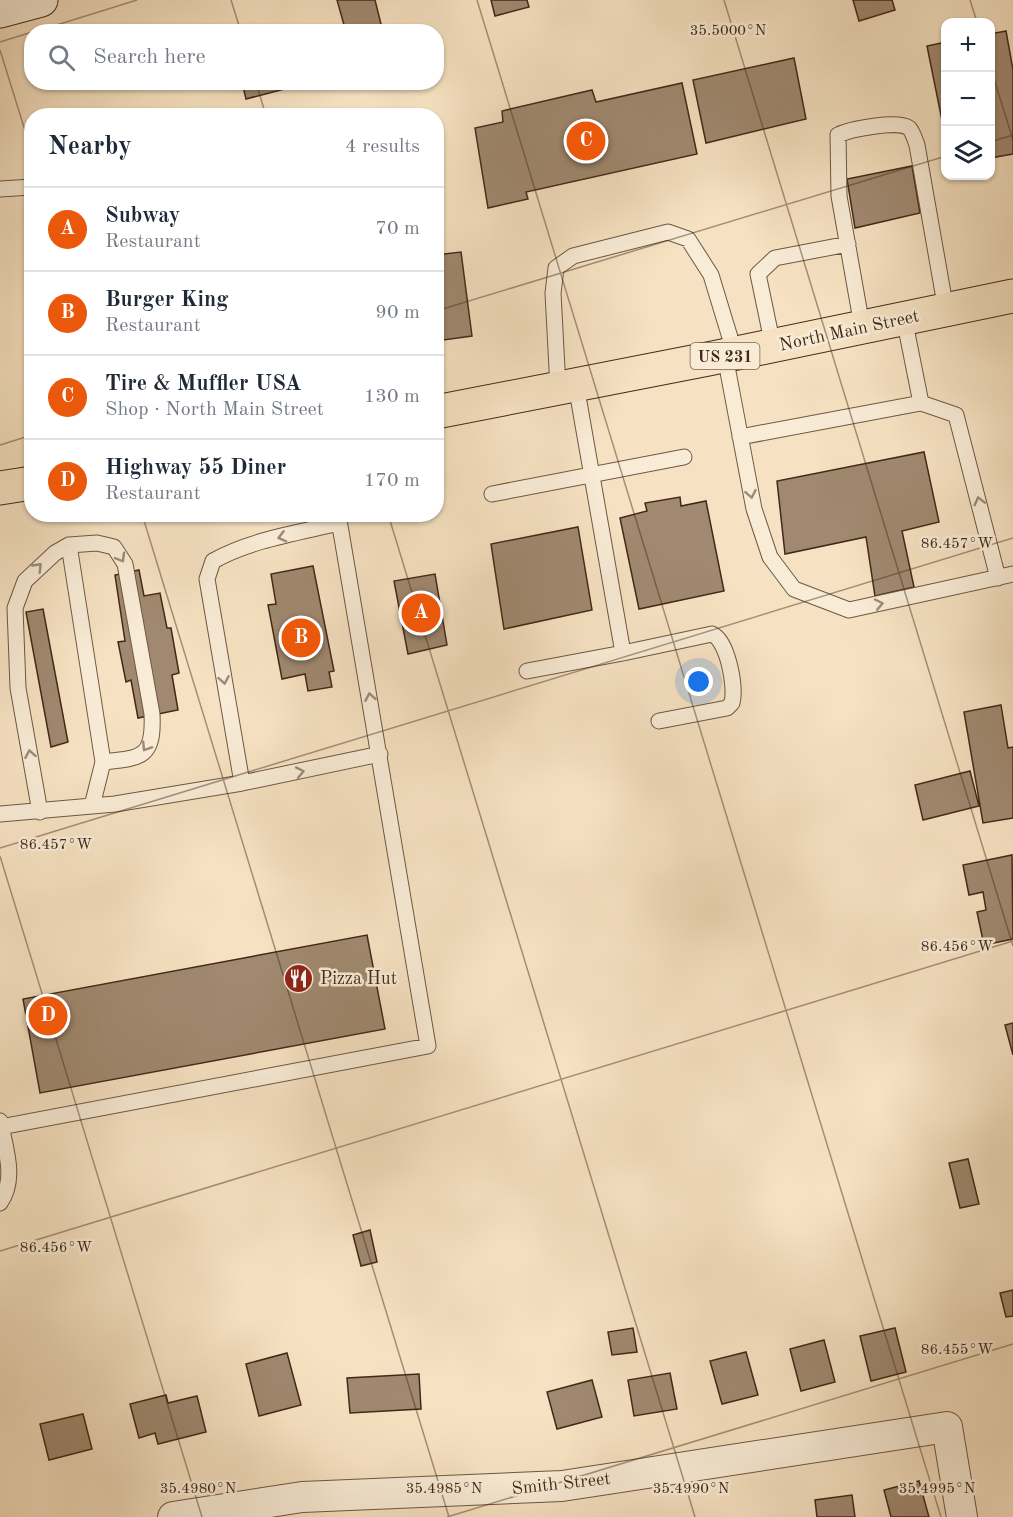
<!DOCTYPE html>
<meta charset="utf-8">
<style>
:root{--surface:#fff;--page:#f2f2f3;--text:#1f2937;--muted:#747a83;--line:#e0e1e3;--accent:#ea580c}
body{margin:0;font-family:"Old Standard TT",serif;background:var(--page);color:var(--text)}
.controls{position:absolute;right:18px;top:18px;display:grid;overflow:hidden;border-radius:12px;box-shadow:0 2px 4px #0004}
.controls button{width:54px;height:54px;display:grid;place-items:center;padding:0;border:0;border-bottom:2px solid var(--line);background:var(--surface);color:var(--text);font:30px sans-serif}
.you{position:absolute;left:699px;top:682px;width:21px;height:21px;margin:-15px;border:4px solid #fff;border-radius:50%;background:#1a73e8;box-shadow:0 0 0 9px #1a73e833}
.badge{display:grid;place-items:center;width:39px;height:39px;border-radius:50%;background:var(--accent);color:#fff;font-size:20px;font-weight:700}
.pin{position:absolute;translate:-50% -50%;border:3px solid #fff;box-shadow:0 2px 6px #0006}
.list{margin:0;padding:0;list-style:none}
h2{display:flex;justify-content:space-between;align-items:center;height:78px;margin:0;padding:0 24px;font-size:26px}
h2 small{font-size:20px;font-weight:400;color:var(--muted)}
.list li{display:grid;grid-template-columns:39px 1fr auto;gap:18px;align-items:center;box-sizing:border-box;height:84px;padding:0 24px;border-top:2px solid var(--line)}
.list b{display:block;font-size:22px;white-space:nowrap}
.list p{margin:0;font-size:20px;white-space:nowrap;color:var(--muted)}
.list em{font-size:20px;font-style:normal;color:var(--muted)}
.icon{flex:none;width:33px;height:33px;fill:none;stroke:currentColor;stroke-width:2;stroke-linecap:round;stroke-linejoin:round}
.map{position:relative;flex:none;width:1013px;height:1517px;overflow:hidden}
.search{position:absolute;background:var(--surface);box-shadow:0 2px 4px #0004;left:24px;top:24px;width:420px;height:66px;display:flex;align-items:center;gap:15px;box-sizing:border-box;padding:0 21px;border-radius:24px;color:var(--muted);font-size:22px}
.panel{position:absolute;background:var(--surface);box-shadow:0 2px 4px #0004;left:24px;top:108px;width:420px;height:414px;border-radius:24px}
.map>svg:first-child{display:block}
.building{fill:#a08970;stroke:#422917;stroke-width:1.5}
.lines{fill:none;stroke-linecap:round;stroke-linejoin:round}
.lane-casing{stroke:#6f5742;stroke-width:17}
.street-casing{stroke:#6f5742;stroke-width:32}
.secondary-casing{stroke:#422917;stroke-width:35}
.highway-casing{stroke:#422917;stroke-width:35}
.lane{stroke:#f9ecd7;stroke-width:15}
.street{stroke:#f9ecd7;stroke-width:30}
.secondary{stroke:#f9ecd7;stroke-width:33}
.highway{stroke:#f6e2c2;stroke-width:33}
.oneway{stroke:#9e8a77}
.ticks{fill:none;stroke:#422917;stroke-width:1.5;stroke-opacity:0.45}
.labels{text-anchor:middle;stroke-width:5;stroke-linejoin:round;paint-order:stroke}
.shield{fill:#f9ecd7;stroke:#796451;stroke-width:1.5}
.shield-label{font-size:16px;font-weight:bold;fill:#422917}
.street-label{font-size:18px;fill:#422917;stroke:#f9ecd7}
.poi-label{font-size:18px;fill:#422917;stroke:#f9ecd7;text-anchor:start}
.ticks-label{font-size:15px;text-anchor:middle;fill:#422917;stroke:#f9ecd7;stroke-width:5;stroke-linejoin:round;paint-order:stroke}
</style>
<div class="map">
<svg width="1013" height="1517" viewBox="0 0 1013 1517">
<rect width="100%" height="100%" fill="#f6e2c2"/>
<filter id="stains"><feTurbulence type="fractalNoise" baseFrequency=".00333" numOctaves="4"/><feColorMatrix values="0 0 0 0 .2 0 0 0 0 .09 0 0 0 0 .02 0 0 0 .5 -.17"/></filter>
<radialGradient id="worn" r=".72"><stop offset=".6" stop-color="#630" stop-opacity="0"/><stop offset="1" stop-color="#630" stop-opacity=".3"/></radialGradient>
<path class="building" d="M337,0H375L383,32H346Z
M491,0H527L529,7L495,16Z
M853,0H892L895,10L859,21Z
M1006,31L1013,70V154L990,158V34Z
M946,42V140L927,46Z
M794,58L806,119L706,143L693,80Z
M242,82H311L246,99Z
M682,83L697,154L526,192L528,199L488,208L475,128L503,122L502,111L592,90L596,102Z
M912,166L920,213L855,228L847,179Z
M461,252L472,336L436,341V255Z
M924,452L939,522L902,531L914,587L875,596L866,537L785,554L777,481Z
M680,497L681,506L706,501L724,591L639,609L620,518L647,511L645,503Z
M578,527L592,610L504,629L491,544Z
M313,566L334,671L329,672L332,687L308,691L305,674L282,679L268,605L276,604L271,574Z
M139,570L144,596L160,593L167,628H171L179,673L172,675L178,710L138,718L131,680L126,682L118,642L125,641L115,575Z
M435,574L447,645L408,654L394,581Z
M43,609L68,742L51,747L26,612Z
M1001,705L1008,748L1013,747V818L983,823L964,712Z
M970,771L979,806L923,820L915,785Z
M1012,855L1013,939L984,945L977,912L986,910L983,892L969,895L963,865Z
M367,935L385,1029L40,1093L23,999Z
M1013,1023V1055L1005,1025Z
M968,1159L979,1204L960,1208L949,1163Z
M370,1230L377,1262L361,1266L353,1235Z
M1013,1290V1316L1006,1317L1000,1293Z
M633,1328L637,1352L612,1355L608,1332Z
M895,1328L906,1372L871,1381L860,1336Z
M824,1340L835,1382L801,1391L790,1349Z
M746,1352L758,1395L722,1404L710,1361Z
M287,1353L301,1405L259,1416L246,1364Z
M670,1373L677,1409L634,1416L628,1380Z
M419,1374L421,1409L350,1413L347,1378Z
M592,1380L602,1417L557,1429L547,1392Z
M166,1395L168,1403L197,1396L206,1432L158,1444L155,1433L139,1438L130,1404Z
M83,1414L92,1449L49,1460L40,1424Z
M919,1481L929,1517H891L884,1490Z
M852,1495L855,1517H817L815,1500Z"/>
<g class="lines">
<defs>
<path id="lane" d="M0,189L32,187
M904,318L921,403
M862,326L839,196L838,135C850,129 898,120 909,128C913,132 915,140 917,145L946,310
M773,346L758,274L775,258L848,244
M725,356L754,509L770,557L794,589L849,610L1013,574
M576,385L623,653L712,634C728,641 736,687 732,703L727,708L659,721
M558,388L553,293L556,268L573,256L668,232L688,239L711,275L735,354
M740,437L921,403L956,415L998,578
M492,494L684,457
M69,545L103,762L92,806
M527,671L623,653
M242,783L207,579L213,561C250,540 297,533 339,523
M40,812L18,688L15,608L25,581L55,553L69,545L97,543L114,547L125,564L152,714C154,758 142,758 103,762
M0,814L115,804L242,783L380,754
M0,1121C5,1147 17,1179 0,1203
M1,1127L428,1046L338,514"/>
<path id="street" d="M173,1517L302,1497L562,1486L947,1427L962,1517"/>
<path id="secondary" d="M0,11L41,0"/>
<path id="highway" d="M436,412L708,359L1013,296
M0,488L32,483"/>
</defs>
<use href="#lane" class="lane-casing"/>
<use href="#street" class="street-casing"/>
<use href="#secondary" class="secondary-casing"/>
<use href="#highway" class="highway-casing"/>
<use href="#lane" class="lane"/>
<use href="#street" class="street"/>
<use href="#secondary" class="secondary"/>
<use href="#highway" class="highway"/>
</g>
<defs><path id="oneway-chevron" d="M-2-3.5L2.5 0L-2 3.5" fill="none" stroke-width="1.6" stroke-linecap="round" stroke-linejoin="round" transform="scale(1.5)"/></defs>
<g class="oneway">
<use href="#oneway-chevron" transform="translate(751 494) rotate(79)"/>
<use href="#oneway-chevron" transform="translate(979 501) rotate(-104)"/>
<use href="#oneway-chevron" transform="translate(282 537) rotate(166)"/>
<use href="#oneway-chevron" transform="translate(121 558) rotate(60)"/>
<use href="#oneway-chevron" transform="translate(38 567) rotate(-46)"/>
<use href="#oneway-chevron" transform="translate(879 604) rotate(-12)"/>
<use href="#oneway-chevron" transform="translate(224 680) rotate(80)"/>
<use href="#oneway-chevron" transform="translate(370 697) rotate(-100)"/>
<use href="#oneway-chevron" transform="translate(146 747) rotate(123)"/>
<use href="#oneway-chevron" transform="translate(30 754) rotate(-100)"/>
<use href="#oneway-chevron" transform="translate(300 772) rotate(-11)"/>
</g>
<path class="ticks" d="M231,0L241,32M477,0L941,1517M724,0L1013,946M970,0L977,22M34,32L137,0M0,42L32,32M0,50L32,153M990,66L1013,140M256,82L266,116M990,142L1013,135M436,311L946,156M0,445L32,435M142,514L449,1517M388,514L695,1517M0,848L1013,538M0,856L202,1517M0,1251L1013,941M447,1517L1013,1344"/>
<defs>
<symbol id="restaurant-disc" viewBox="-11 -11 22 22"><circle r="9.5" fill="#8f2418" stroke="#f9ecd7"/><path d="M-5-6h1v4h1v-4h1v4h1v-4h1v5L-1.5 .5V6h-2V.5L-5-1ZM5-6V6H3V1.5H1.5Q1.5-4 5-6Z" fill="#fff"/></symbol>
</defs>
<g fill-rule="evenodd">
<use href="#restaurant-disc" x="282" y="962" width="33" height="33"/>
</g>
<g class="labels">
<rect class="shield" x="690.5" y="343" width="69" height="26" rx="4.5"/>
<g class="shield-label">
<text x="725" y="362">US 231</text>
</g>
<g class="street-label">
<text transform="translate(849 330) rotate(-12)" y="6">North Main Street</text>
<text transform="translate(561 1483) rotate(-6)" y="6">Smith Street</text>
</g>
<g class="poi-label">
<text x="320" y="984">Pizza Hut</text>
</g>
</g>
<g class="ticks-label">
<text x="728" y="35">35.5000°N</text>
<text x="957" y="548">86.457°W</text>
<text x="56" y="849">86.457°W</text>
<text x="957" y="951">86.456°W</text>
<text x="56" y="1252">86.456°W</text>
<text x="957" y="1354">86.455°W</text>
<text x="198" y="1493">35.4980°N</text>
<text x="444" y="1493">35.4985°N</text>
<text x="691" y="1493">35.4990°N</text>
<text x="937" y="1493">35.4995°N</text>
</g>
<rect width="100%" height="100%" filter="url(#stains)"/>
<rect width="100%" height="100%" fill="url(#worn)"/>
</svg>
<div class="controls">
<button>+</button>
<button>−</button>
<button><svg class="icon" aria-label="layers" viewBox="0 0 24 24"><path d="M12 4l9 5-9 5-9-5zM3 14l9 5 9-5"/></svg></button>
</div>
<div class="you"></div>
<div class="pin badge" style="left:421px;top:613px">A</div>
<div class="pin badge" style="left:301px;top:638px">B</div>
<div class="pin badge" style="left:586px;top:141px">C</div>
<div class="pin badge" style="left:48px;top:1016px">D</div>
<div class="search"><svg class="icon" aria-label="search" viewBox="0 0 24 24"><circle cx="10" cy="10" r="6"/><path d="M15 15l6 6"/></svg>Search here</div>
<section class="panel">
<h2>Nearby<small>4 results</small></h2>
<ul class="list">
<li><span class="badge">A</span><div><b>Subway</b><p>Restaurant</p></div><em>70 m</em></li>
<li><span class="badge">B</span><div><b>Burger King</b><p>Restaurant</p></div><em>90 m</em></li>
<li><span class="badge">C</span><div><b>Tire &amp; Muffler USA</b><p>Shop · North Main Street</p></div><em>130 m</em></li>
<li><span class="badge">D</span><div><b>Highway 55 Diner</b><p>Restaurant</p></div><em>170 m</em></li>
</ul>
</section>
</div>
